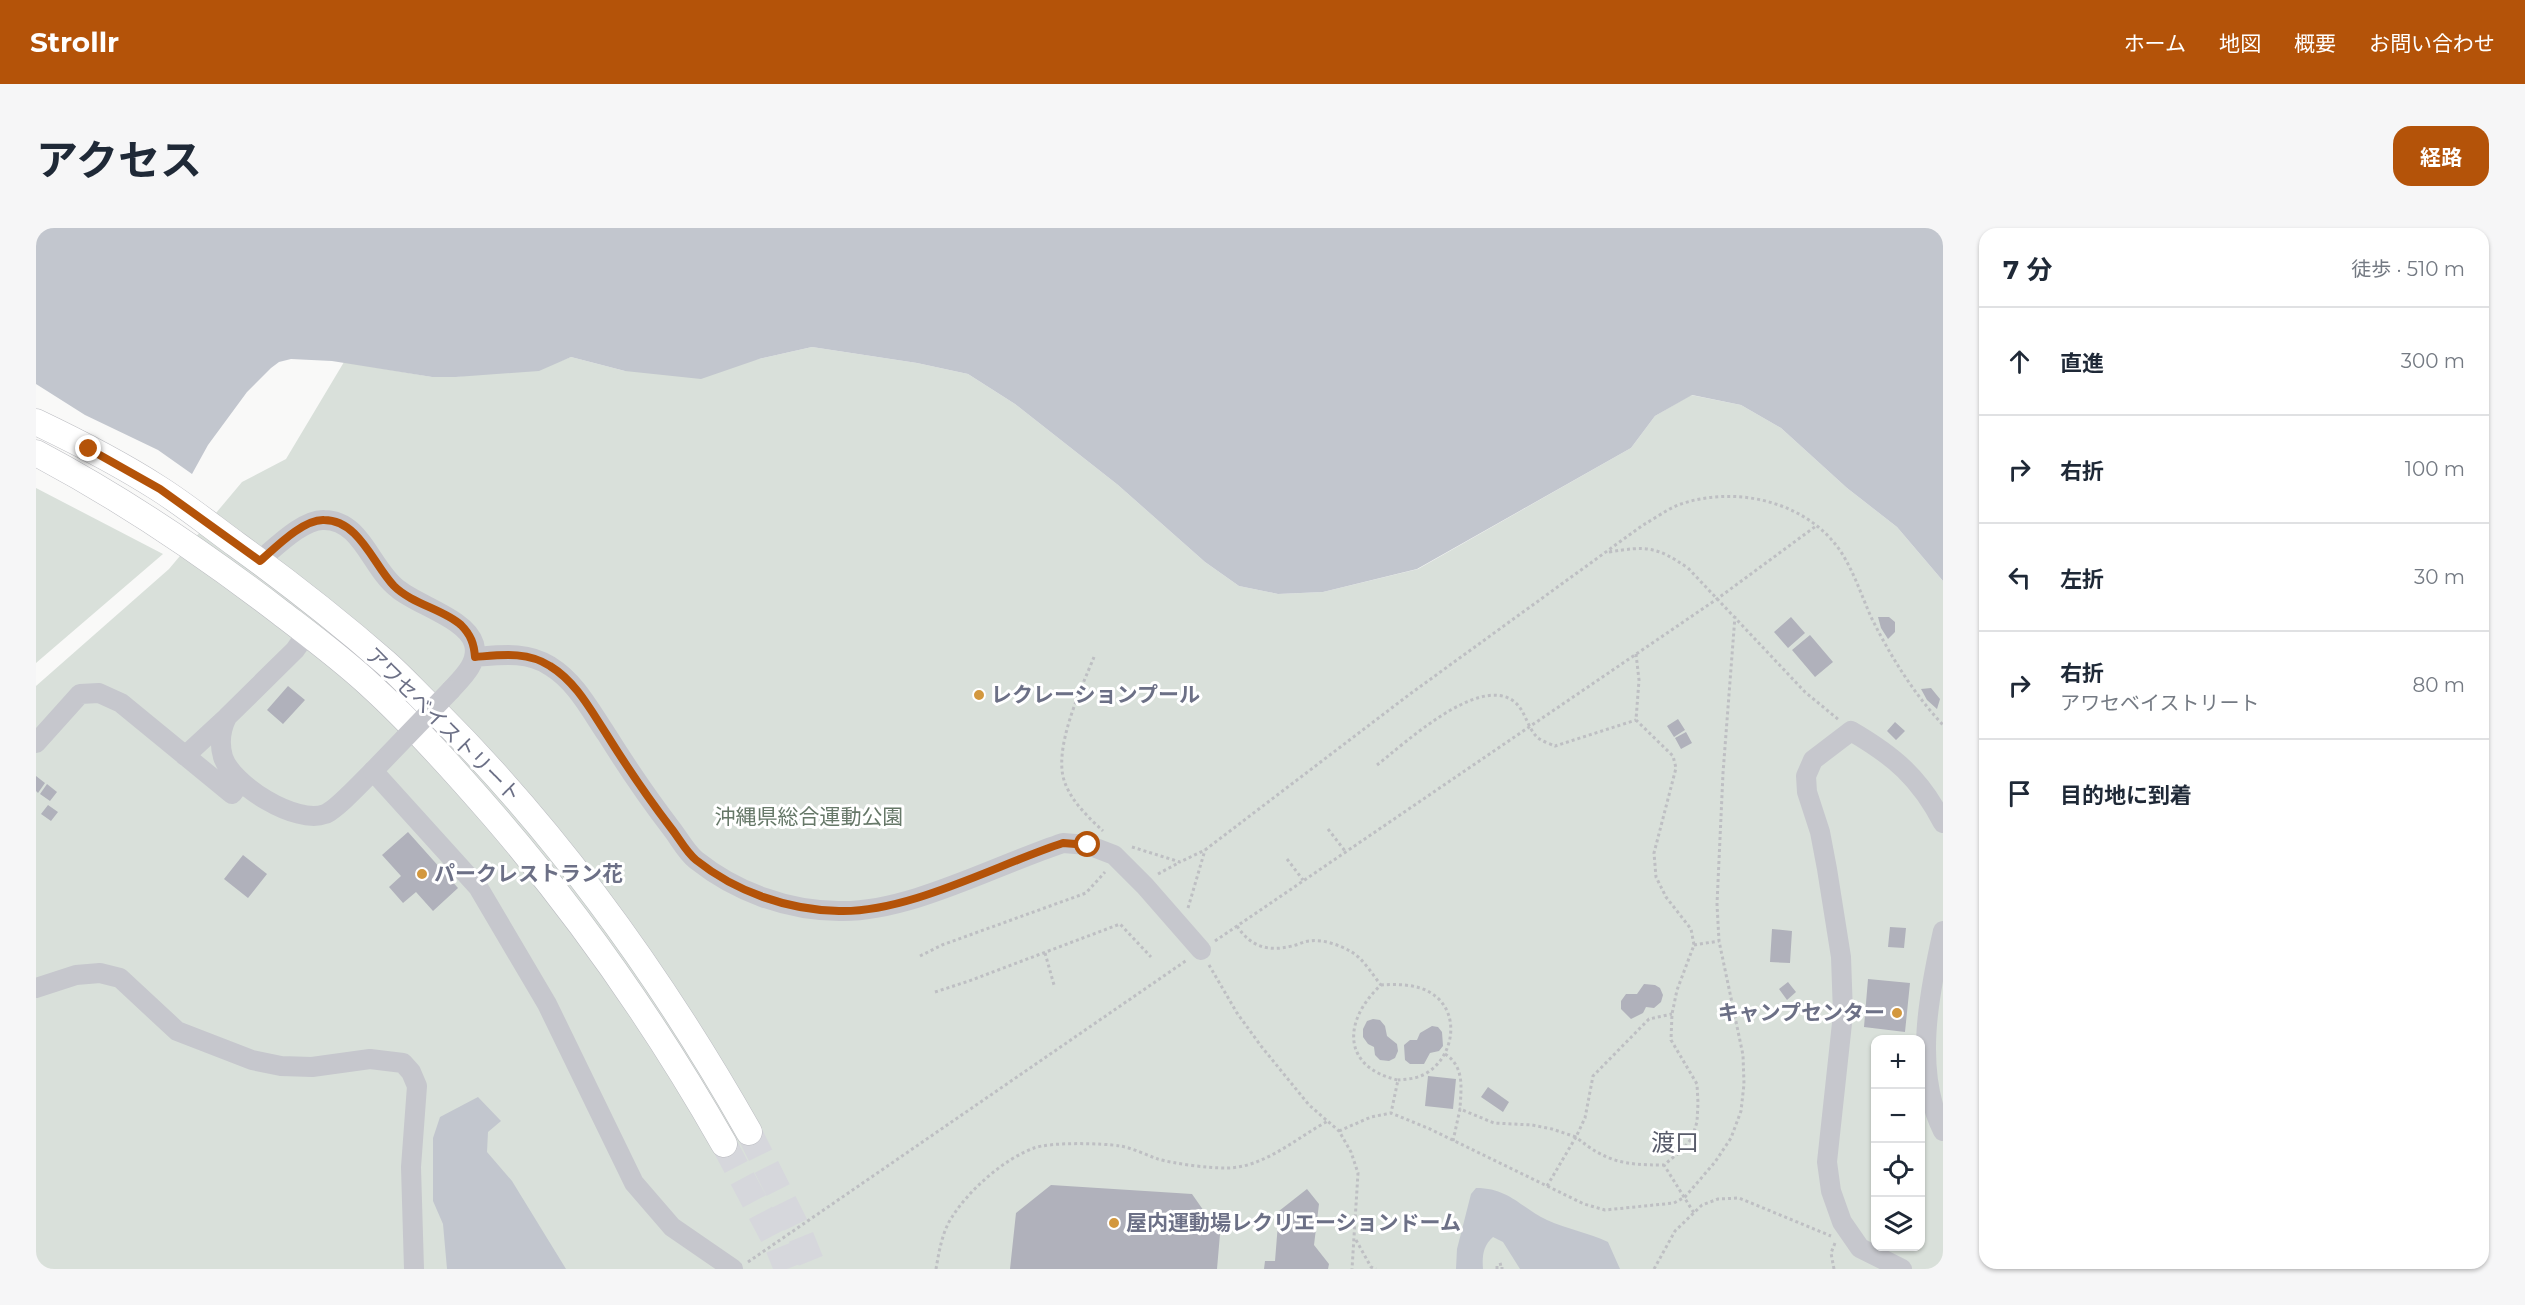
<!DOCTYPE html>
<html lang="ja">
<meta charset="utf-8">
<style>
:root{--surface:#fff;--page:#f6f6f7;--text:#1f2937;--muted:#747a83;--line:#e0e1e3;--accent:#b45309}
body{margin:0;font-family:Montserrat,"Noto Sans JP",sans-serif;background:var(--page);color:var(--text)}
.controls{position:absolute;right:18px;bottom:18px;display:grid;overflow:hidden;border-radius:12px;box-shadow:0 2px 4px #0004}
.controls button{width:54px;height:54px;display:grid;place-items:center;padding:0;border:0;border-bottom:2px solid var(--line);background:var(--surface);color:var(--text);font:30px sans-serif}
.stop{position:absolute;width:18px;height:18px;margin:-14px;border:4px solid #b45309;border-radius:50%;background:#fff}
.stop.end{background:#b45309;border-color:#fff;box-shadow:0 2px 6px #0008}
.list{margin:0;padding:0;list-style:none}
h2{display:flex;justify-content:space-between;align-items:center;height:78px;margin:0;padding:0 24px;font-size:26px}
h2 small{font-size:20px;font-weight:400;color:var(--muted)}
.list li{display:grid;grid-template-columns:39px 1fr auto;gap:18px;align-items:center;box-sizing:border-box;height:108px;padding:0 24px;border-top:2px solid var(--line)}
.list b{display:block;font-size:22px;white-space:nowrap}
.list p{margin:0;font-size:20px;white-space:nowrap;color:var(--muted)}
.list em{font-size:20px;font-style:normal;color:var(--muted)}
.icon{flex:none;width:33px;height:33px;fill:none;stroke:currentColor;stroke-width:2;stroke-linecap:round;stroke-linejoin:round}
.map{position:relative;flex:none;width:1907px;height:1041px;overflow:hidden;border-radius:18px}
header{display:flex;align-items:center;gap:36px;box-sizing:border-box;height:84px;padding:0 30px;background:var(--accent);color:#fff}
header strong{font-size:28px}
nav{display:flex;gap:33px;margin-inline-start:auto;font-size:21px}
.intro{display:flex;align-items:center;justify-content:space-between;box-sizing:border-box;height:144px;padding:0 36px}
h1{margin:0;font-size:42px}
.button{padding:15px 27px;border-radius:18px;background:var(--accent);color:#fff;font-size:21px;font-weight:700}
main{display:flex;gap:36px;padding:0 36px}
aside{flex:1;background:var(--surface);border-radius:18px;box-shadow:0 2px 4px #0004}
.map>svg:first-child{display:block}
.green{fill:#d9e0da;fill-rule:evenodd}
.water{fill:#c2c6ce}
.building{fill:#b0b1bb}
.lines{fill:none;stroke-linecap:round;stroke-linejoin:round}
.major-tunnel{stroke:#d6d7dc;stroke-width:26;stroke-dasharray:26 13;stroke-linecap:butt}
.major-casing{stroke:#babbc0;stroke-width:27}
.path{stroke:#bebfc3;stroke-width:3;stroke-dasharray:3 3;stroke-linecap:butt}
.minor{stroke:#c6c7cd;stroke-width:20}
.major{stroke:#fff;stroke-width:26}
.minor-bridge{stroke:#c6c7cd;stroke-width:20}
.route{stroke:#b45309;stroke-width:8}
.poi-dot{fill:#d3983e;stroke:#fff;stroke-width:2}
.labels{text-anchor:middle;stroke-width:6;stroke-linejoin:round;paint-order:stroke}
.poi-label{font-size:21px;font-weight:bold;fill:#6c7086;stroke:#fff;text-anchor:start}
.street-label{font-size:21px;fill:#6c7086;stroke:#fff}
.park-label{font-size:21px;fill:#667868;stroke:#fff}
.quarter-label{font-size:24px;fill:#595c6b;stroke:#fff}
</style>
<header>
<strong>Strollr</strong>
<nav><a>ホーム</a><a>地図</a><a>概要</a><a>お問い合わせ</a></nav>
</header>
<div class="intro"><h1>アクセス</h1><a class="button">経路</a></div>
<main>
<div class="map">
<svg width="1907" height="1041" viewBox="0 0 1907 1041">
<rect width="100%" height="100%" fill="#f9f9f8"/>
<path class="green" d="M776,119L881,135L932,146L979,176L1082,257L1169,334L1203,358L1242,366L1287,364L1382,341L1595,220L1619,188L1655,167L1705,177L1745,200L1811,260L1861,299L1907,353V1041H0V458L133,341L206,254L250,231L308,134L396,149H420L519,135L535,129L589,143L723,131ZM1840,812H1884V1018H1840Z
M0,260L127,326L0,435Z"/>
<path class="water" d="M0,0H1907V353L1861,299L1811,260L1745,200L1705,177L1656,167L1619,188L1595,220L1381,341L1287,364L1242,366L1203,358L1169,334L1082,257L979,176L932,146L881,135L776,119L723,131L665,151L589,143L535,129L503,143L420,149H396L296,133L255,131L243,134L235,140L211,164L172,217L156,246L122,222L49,187L0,156Z
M442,869L465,893L452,904L451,924L476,953L530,1041H411L407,996L397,973V910L404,889Z
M1440,960C1473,960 1484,979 1511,992C1531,1001 1553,1005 1572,1014L1584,1041H1484L1467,1014L1457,1009C1447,1018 1446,1028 1447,1041H1420L1421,1021L1435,966Z"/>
<path class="building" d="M1755,389L1769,405L1752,420L1738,404Z
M1842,389H1853L1859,394V404L1852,411L1845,400Z
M1774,407L1797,434L1779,449L1756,422Z
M252,458L269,472L247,496L231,482Z
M1895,460L1904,471L1901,481L1891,472L1885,461Z
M1642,491L1649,502L1638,509L1631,498Z
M1859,494L1869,503L1860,512L1851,503Z
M1650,504L1656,515L1645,521L1639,510Z
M0,548L9,555L2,565L0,563Z
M11,556L21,564L14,573L4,566Z
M12,577L22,584L15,593L5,586Z
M372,604L422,660L397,683L380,664L367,675L353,659L365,648L346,627Z
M207,627L231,646L212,670L188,651Z
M1854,699L1870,700L1868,720L1852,719Z
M1736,701L1756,703L1754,735L1734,734Z
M1832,751L1874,755L1869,804L1828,799Z
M1752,754L1760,764L1751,772L1743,761Z
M1608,756L1619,757L1624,760L1627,767L1625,774L1618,780L1610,779L1607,785L1595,791L1585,781V773L1590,766H1601Z
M1337,791L1344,792L1349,798L1351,808L1361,816L1362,823L1359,830L1353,833L1344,832L1339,827L1338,819L1332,816L1327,809V801L1331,793Z
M1396,798L1402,799L1406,804L1407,818L1403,823L1394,825L1388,836H1374L1369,832L1368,817L1374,812H1381L1384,805Z
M1392,848L1420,851L1417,881L1389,878Z
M1452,859L1473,874L1467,884L1445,869Z
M1015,957L1156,966L1184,1006L1181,1041H974L980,985Z
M1271,961L1283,976L1278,1017L1293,1036L1292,1041H1228L1229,1033H1239L1243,983Z"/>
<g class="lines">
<path class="major-tunnel" d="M713,904L763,1004L778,1041
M688,916L741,1016L751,1041"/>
<defs>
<path id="major" d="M0,194C42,214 83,235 122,260C149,277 175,298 201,317C252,354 302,393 350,435C368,451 384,469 401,485C525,609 627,752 713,904
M0,225C87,271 167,325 245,385C275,408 306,431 334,457C378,497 418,542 457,587C545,689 621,798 688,916"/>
</defs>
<use href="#major" class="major-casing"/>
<path class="path" d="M1573,324C1610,318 1620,318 1652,340L1769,464L1803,492
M1600,426L1603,452L1600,492L1637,528L1640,540L1618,625L1620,649L1630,669L1655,701L1658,717L1641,762L1636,786L1635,812L1661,856L1662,875L1661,894L1656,910L1646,922L1628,937L1658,985
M1058,429C1045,461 1016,522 1029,555C1036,574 1053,590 1067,603
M1341,537C1369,515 1440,449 1476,472C1490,481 1490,499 1502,510C1506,513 1514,516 1519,518L1600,492
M1292,601L1309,623
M1096,619L1144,634L1169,622L1374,466L1607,297C1618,291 1630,282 1642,277C1697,257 1768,272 1803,321C1818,343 1825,367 1836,391C1855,429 1878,466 1907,497
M1251,631L1267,652
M1122,646L1144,634
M1152,680L1169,622
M1201,698C1215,719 1232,724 1256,718C1262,717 1268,713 1274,713C1287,711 1303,717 1314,723C1327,730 1336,746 1345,757C1307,792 1305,839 1362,852L1355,885
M1179,713L1681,371L1780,298
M1658,717L1683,713
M1009,725L1018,757
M884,728L906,717L1050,665L1069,644
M1173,737L1201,785L1225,818L1273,877L1303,903L1315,924L1322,945L1316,1041
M1345,757C1361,756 1381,756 1395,765C1426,784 1418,830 1389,846C1380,851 1371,851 1362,852
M899,764L933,753L1084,696L1115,729
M1409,826C1429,839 1425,860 1424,881
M1303,903L1335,889L1355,885L1394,901L1548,976L1569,982L1638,975L1649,969L1679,934L1695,910L1705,883L1708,856L1707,827L1683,713L1681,676L1687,545L1699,388
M1417,913L1424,881L1458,895L1496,897L1516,901L1540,909L1549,890L1557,848L1613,791L1636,786
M1511,958L1540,909C1570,934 1588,937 1627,937
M1320,1012L1335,1039L1340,1041
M712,1034L1151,732
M900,1041C903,1024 906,1004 916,989C933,962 968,931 998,920C1014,914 1066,915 1084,918C1097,920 1110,927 1122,931C1139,936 1172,940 1190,940C1228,940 1260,910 1292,893
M1461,1041V1037L1466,1036V1041
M1618,1041L1639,1003L1666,977L1682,971L1703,970L1795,1008
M1798,1041L1795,1025L1799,1015"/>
<path class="minor" d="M223,333C239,320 267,291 288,292C326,292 335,341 362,361C381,377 431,391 438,416C443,435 426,450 415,462
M271,405L259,422L191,489C185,501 183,515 187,529C196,557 260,597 289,586C299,583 328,552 337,543L442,659L511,776L598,955L636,999L697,1041
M439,429C465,427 491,423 514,438C540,454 554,482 571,507C591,539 612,570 635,600C643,610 650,624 660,632C700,664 752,683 803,683C872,685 960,637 1027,615L1052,617L1078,627L1109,658L1165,722
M0,515L44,466L63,465L85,475L196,566L205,554
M149,528L189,491
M1907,703C1893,765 1877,843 1907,903
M0,760L40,747L64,745L84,750L141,803L216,832L245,838L276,839L334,831L367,835L375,844L381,858L375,939L378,1041
M1866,1041L1824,1020L1806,994L1795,963L1791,934L1807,786L1805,729L1791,641L1784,604L1771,564L1770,548L1777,532L1815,503C1858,528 1884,550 1907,595"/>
<use href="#major" class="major"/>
<path class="minor-bridge" d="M337,543L415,462"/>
</g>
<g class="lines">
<path class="route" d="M53,221L124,261L224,333C239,320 267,291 288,292C323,292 337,336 358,358C376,376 409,382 425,397C435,407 438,416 439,429C465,427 491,423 514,438C540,454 554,481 571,507C591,539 612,570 635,600C643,610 650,624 660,632C700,664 752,682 803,683C872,685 960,637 1027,615L1052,617"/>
</g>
<g class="poi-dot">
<circle cx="943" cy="467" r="6"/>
<circle cx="386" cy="646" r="6"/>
<circle cx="1861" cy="785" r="6"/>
<circle cx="1078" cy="995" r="6"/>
</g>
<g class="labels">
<g class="poi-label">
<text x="955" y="474">レクレーションプール</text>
<text x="398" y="653">パークレストラン花</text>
<text x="1849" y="792" text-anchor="end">キャンプセンター</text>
<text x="1090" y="1002">屋内運動場レクリエーションドーム</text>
</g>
<g class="street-label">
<text transform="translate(407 497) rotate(45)" y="7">アワセベイストリート</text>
</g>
<g class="park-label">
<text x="773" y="596">沖縄県総合運動公園</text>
</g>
<g class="quarter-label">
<text x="1639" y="923">渡口</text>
</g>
</g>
</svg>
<div class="controls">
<button>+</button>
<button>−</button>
<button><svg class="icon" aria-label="locate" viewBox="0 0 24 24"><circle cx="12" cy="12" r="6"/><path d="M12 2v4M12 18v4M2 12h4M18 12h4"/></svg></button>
<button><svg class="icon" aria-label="layers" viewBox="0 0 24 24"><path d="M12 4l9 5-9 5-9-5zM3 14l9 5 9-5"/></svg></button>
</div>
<div class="stop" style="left:1052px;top:617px"></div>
<div class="stop end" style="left:53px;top:221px"></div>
</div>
<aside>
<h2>7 分<small>徒歩 · 510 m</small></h2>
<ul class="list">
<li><svg class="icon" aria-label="ahead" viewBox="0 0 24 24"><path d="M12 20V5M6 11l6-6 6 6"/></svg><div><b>直進</b></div><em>300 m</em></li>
<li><svg class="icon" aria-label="right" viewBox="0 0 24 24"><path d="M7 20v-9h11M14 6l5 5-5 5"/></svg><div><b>右折</b></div><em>100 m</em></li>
<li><svg class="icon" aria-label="left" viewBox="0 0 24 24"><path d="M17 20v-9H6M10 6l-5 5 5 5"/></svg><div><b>左折</b></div><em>30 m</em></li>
<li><svg class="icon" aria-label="right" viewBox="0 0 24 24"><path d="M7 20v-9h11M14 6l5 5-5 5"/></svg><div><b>右折</b><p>アワセベイストリート</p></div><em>80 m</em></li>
<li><svg class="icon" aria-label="arrive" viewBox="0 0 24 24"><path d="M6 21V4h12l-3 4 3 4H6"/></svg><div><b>目的地に到着</b></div></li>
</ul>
</aside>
</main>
